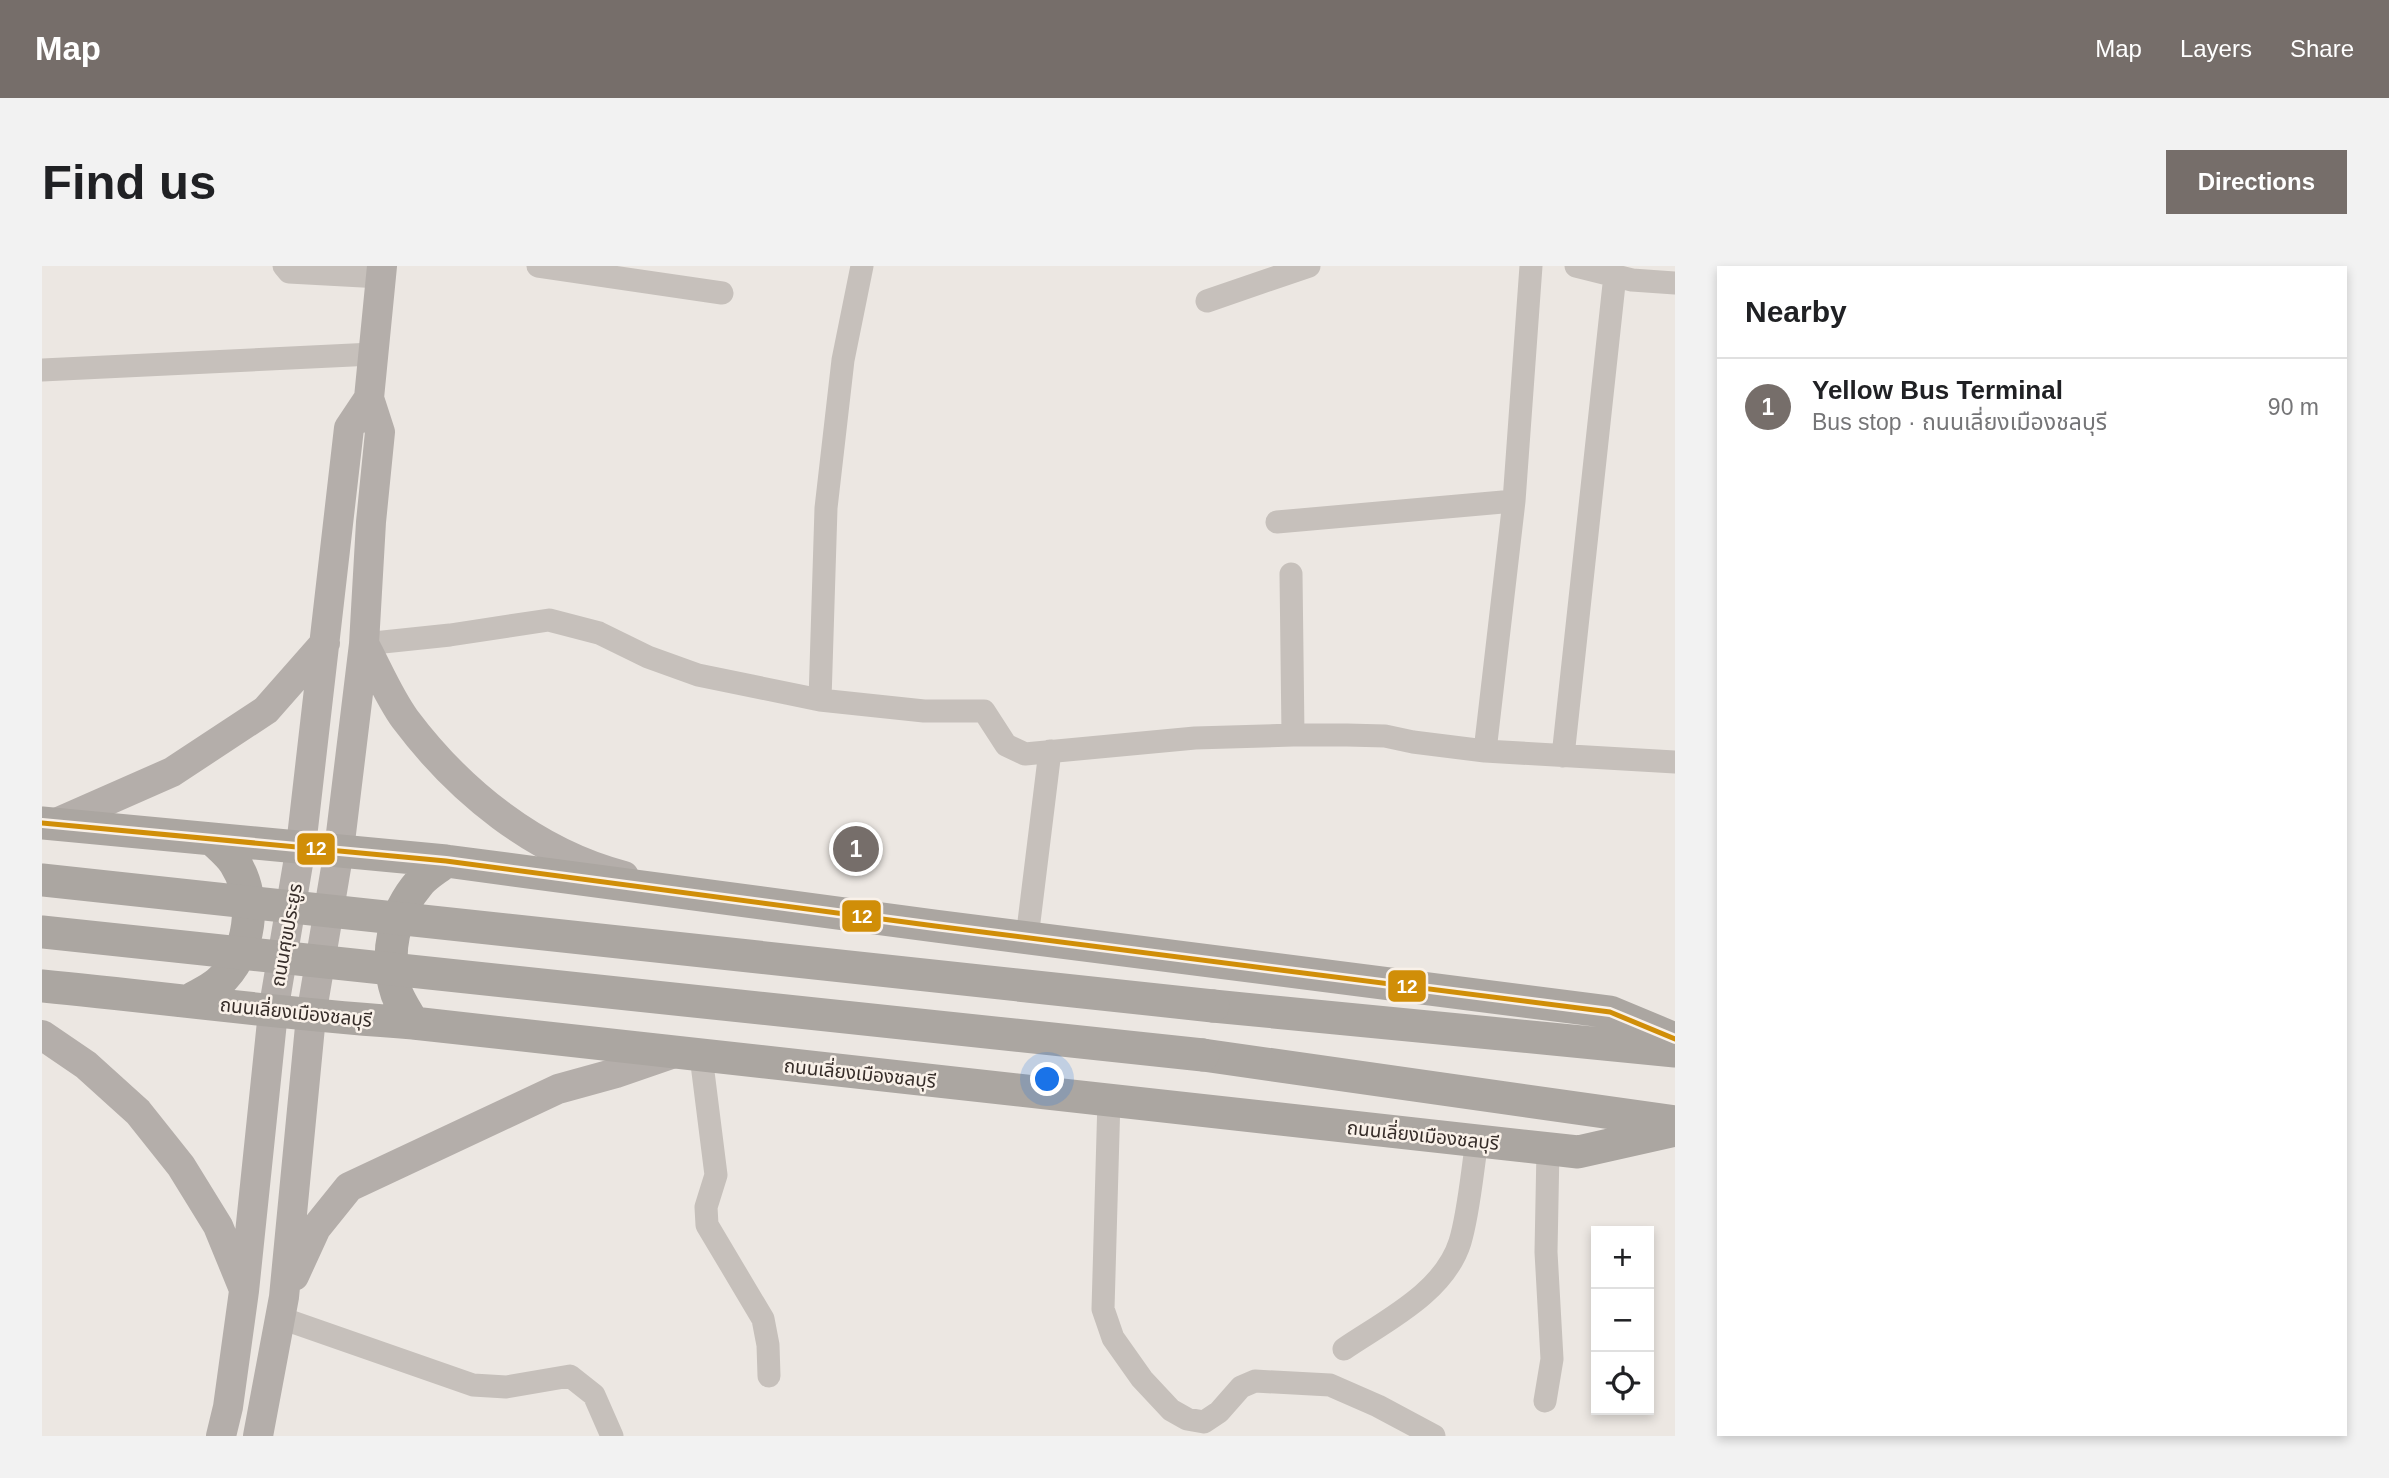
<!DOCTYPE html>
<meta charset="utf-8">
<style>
:root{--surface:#fff;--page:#f2f2f2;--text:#202124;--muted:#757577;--line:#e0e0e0;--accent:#766e6a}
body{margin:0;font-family:Arial,"Noto Sans Thai",sans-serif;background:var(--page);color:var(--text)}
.controls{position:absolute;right:21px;bottom:21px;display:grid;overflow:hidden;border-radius:0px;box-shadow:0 4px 10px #0003}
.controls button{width:63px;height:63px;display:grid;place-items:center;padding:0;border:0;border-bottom:2px solid var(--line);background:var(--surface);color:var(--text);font:35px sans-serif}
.you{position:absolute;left:1006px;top:814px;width:24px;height:24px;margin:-18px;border:5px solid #fff;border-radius:50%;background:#1a73e8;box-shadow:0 0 0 10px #1a73e833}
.badge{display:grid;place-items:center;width:46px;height:46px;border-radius:50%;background:var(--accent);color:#fff;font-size:23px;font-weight:700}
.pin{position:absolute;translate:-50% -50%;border:4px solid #fff;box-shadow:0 2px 7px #0006}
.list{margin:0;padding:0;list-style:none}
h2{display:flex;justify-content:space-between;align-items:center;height:91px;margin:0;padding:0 28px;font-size:30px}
h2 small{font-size:23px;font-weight:400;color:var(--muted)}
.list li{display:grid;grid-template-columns:46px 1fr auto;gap:21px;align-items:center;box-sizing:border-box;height:98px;padding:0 28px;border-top:2px solid var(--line)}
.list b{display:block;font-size:26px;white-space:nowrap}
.list p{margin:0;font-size:23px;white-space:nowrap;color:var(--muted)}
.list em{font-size:23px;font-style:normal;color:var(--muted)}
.icon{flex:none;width:38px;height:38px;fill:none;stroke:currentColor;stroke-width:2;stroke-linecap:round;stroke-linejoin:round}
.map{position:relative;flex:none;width:1633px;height:1170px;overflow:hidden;border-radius:0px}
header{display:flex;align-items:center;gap:42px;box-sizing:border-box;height:98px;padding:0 35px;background:var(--accent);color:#fff}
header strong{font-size:33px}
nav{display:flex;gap:38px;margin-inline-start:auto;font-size:24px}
.intro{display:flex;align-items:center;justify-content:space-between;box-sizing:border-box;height:168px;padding:0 42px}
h1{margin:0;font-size:49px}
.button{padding:18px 32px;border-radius:0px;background:var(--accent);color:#fff;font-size:24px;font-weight:700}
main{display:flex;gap:42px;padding:0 42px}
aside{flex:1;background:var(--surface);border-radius:0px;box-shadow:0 4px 10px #0003}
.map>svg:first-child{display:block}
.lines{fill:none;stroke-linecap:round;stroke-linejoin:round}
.minor{stroke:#c6c0bb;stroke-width:23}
.major{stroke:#b4aeaa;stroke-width:30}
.highway{stroke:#aba6a1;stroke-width:33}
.highway-bridge{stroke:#aba6a1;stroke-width:33}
.bus-1-casing{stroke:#f9f1e9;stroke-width:10}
.bus-1{stroke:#d08e08;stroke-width:5}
.labels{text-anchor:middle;stroke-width:5;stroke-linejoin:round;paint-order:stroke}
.street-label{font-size:19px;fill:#362d29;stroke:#f9f1e9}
.line-badge{stroke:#f9f1e9;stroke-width:2.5}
.badge-label{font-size:19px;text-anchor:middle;font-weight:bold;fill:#fff}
</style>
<header>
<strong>Map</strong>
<nav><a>Map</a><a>Layers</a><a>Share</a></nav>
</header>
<div class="intro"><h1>Find us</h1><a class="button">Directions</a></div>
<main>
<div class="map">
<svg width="1633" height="1170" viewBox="0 0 1633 1170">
<rect width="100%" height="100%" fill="#ece7e2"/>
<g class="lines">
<path class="minor" d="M242,0L247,6L339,11
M496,0L680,27
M1534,0L1590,14L1633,17
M1165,35L1267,0
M0,104L331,88
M1235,256L1472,235
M1249,308L1251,469
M322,378L408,369L507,354L557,367L606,391L656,409L778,434L882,445H942L964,479L983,488L1153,472L1251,469H1305L1343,470L1371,476L1443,485L1633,496
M778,434L784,242L801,94L820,0
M1443,485L1472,235L1489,0
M1521,490L1573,9
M985,672L1008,485
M659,790L674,909L664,941L665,959L721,1053L726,1079L727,1110
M1067,833L1061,1043L1071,1072L1100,1113L1129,1144L1145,1153L1162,1156L1177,1146L1199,1121L1213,1115L1288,1119L1336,1140L1392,1170
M239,1052L431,1119L464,1121L528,1110L552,1129L570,1170
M1302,1083C1343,1055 1402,1027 1418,976C1427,946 1430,906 1435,875
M1503,1135L1510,1093L1504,986L1506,883"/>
<path class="major" d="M322,378C335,402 347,431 363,453C417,525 493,587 582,610
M12,558L130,506L224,444L283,377
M0,769L44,799L96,846L139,900L176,960L201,1021
M252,1010L274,962L307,921L516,823L574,807L632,787
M179,1170L186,1141L202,1025L231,746L259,580L307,162L327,132
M216,1170L242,1031L269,750L297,584L322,378L329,256L338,166L327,132L340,0"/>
<path class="highway" d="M0,557L404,595L893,660L1568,746L1633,773
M0,720C124,732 247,749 371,757L1536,886L1633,864
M148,734C156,729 168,724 176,717C209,688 216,633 193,597C187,588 177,580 170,573
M1171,740L1633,785
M371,757C366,748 359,738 355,728C342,689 351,647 378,616C385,608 396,602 404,595
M1161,789L1633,856"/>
<path class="highway-bridge" d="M0,614L1171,740
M0,666L1161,789"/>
<defs>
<path id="bus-1" d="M0,557L404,595L893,660L1568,746L1633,773"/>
</defs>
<use href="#bus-1" class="bus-1-casing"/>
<use href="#bus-1" class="bus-1"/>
</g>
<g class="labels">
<g class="street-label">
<text transform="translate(244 669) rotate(-80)" y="7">ถนนศุขประยูร</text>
<text transform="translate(254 746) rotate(6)" y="7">ถนนเลี่ยงเมืองชลบุรี</text>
<text transform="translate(818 807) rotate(6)" y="7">ถนนเลี่ยงเมืองชลบุรี</text>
<text transform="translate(1381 869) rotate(6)" y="7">ถนนเลี่ยงเมืองชลบุรี</text>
</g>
</g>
<g class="line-badge">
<rect x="254" y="566" width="40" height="34" rx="7" fill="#d08e08"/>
<rect x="799" y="633" width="41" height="34" rx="7" fill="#d08e08"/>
<rect x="1345" y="703" width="40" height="34" rx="7" fill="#d08e08"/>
</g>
<g class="badge-label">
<text x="274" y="589">12</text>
<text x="820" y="657">12</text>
<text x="1365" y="727">12</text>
</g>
</svg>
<div class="controls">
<button>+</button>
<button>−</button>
<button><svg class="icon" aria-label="locate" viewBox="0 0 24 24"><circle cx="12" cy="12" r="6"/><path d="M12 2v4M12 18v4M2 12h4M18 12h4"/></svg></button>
</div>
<div class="you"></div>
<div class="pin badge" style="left:814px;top:583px">1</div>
</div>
<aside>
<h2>Nearby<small></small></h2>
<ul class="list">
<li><span class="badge">1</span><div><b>Yellow Bus Terminal</b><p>Bus stop · ถนนเลี่ยงเมืองชลบุรี</p></div><em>90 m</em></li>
</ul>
</aside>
</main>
